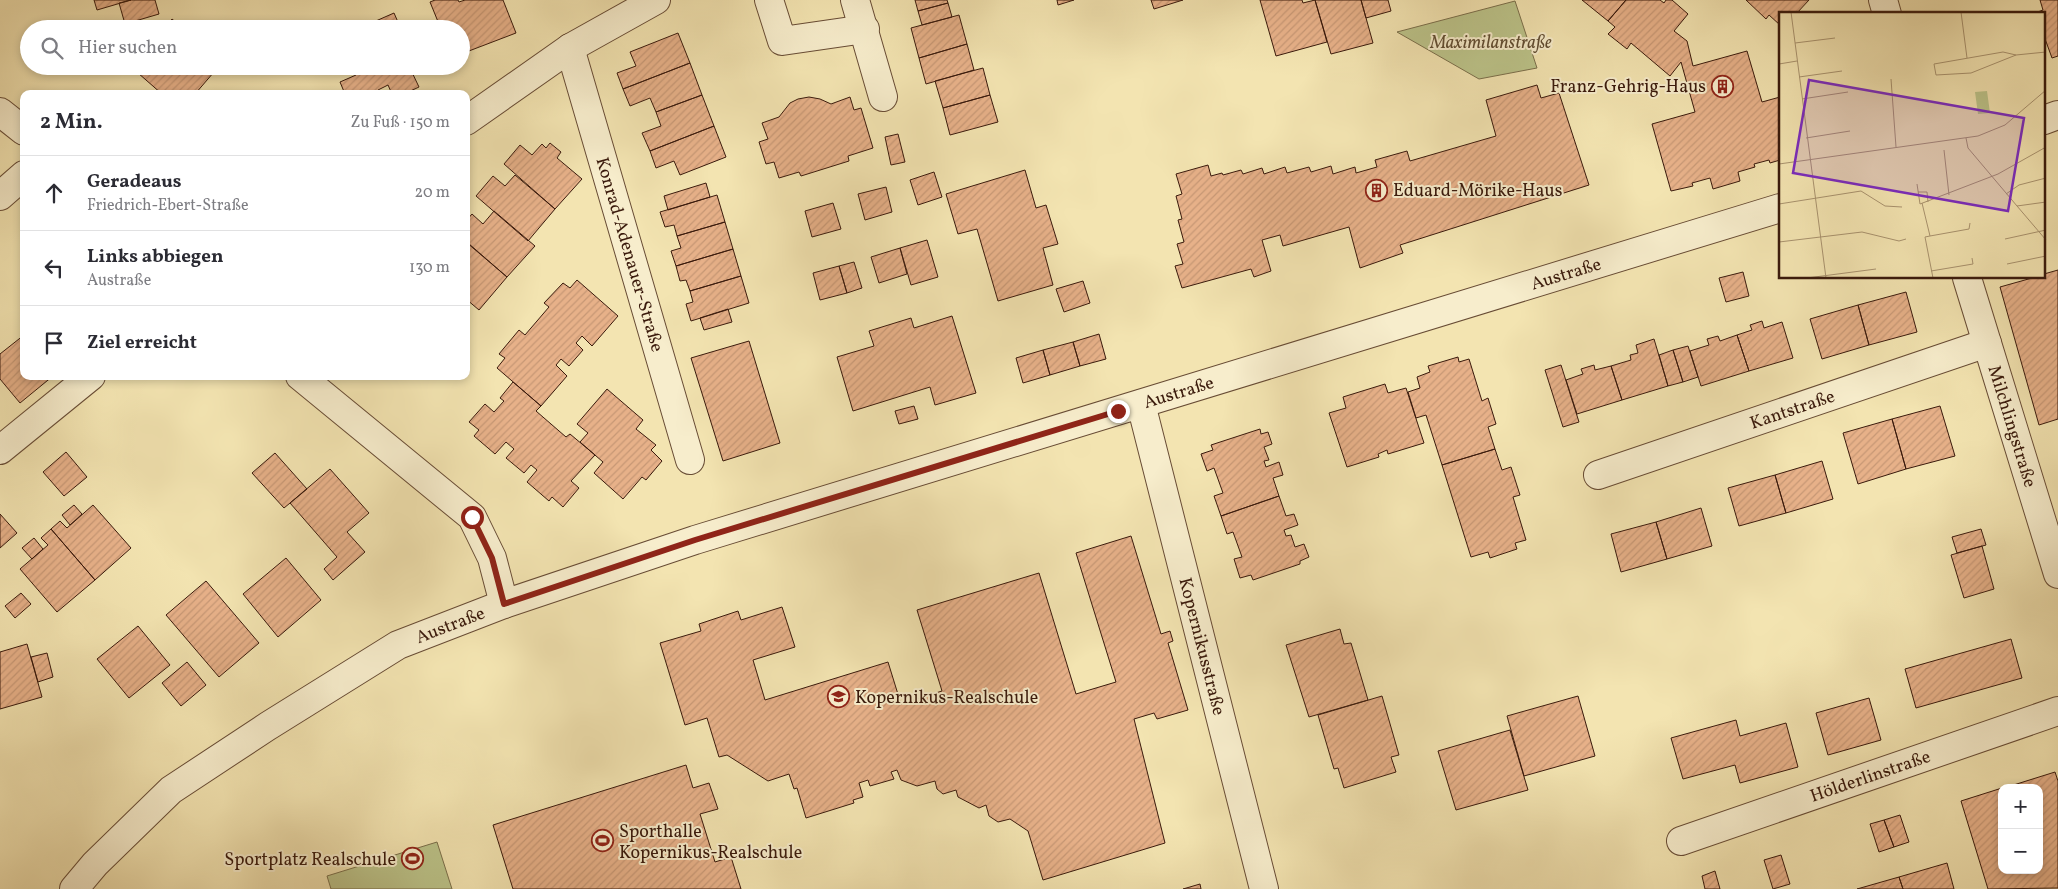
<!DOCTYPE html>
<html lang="de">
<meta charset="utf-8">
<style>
:root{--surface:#fff;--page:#f7f7f7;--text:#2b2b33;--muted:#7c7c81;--line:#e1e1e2}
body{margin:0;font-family:Vollkorn,serif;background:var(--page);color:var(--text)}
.controls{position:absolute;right:15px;bottom:15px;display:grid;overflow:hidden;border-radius:10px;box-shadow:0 2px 8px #0003}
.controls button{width:45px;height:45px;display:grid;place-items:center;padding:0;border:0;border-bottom:1px solid var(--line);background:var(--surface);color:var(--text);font:25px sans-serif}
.stop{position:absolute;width:15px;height:15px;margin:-11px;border:4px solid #8f2418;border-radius:50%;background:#fff}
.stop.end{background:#8f2418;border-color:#fff;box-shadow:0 1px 5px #0008}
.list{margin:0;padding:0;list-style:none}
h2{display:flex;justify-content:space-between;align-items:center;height:65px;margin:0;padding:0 20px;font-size:21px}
h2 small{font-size:16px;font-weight:400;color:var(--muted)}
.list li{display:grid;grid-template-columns:32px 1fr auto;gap:15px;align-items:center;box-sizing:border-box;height:75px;padding:0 20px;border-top:1px solid var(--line)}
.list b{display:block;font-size:19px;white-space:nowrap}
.list p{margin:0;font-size:16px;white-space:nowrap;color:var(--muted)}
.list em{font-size:16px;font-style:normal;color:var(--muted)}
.icon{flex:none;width:28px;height:28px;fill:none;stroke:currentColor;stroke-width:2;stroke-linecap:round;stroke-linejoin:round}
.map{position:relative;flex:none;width:2058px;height:889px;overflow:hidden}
.search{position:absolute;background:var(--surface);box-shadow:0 2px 8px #0003;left:20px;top:20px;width:450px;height:55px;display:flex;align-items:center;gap:12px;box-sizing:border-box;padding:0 18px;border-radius:28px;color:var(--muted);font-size:19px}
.panel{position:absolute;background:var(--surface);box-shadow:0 2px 8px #0003;left:20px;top:90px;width:450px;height:290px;border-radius:10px}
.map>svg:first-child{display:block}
.park{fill:#bcc48a;stroke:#7b6f4b}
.building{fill:url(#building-hatch);stroke:#3a1a0c}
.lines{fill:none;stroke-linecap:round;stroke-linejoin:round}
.minor-casing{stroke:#684c35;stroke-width:30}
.minor{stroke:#f7edcc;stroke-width:28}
.route{stroke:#8f2418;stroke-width:6}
.labels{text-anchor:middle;stroke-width:4;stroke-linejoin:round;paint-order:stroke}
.park-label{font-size:18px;font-style:italic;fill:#614d32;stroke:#f7edcc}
.poi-label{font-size:18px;fill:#3a1a0c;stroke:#f7edcc;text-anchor:start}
.street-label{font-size:18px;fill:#3a1a0c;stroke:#f7edcc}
.inset-road{fill:none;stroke:#a9936f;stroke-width:1}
.view{fill:#7b2cbf;fill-opacity:0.15;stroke:#7b2cbf;stroke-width:2.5}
.inset-edge{fill:none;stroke:#3a1a0c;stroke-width:2.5}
</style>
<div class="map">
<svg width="2058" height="889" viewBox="0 0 2058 889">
<defs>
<pattern id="building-hatch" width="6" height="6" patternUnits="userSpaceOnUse" patternTransform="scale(1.25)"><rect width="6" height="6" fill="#e7b189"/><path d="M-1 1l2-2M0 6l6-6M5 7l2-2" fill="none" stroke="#c79875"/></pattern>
</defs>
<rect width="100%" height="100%" fill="#f3e4b1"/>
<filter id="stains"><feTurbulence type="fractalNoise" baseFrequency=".004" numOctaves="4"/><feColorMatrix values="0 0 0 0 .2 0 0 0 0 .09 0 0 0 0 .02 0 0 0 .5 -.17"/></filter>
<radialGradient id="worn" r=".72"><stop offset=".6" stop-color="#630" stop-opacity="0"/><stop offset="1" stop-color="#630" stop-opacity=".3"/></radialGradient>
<path class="park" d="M1515,1L1537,68L1479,79L1397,32Z
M437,842L452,889H331L327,876Z"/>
<path class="building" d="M94,0H131L97,10Z
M131,0H155L159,14L125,24L119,3Z
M435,0H458L459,2L465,0H503L516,33L461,54V29H441L430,2Z
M915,0H947L948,3L918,11Z
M1057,0H1074L1058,5Z
M1151,0H1183L1154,9Z
M1260,0H1302L1303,3L1315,0L1327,42L1276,56Z
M1315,0H1361L1373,43L1331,54Z
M1361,0H1388L1391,11L1366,18Z
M1582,0H1626L1608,21Z
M1626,0H1660L1664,3L1666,0H1672L1688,14L1674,31L1687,41L1693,66L1747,51L1762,102L1780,97V160L1770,163L1769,160L1754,164L1755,167L1738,172L1740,181L1713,189L1710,178L1692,183L1693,186L1671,191L1652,124L1695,112L1681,62L1670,76L1631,43L1627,49L1608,34L1615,27L1608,21Z
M1746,0H1809L1796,14H1780V25L1769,15L1766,19Z
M2040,0H2058V56L2052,58L2044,36V14L2035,13L2043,10Z
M948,3L952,17L922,25L918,11Z
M394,13L401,29H371L369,24Z
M959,15L967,44L919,58L911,28Z
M172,19L184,29H164Z
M678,33L690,63L623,89L617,73L636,66L630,52Z
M967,44L974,70L926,84L919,58Z
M690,63L702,95L656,112L650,98L630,106L623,89Z
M130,66H208L214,72L195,94H162Z
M352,66H409L419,87L404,94H392L388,85L378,90L379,94H345L340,82L356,75Z
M983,68L990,95L943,108L935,81Z
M1537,85L1541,98L1559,93L1589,185L1400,245L1403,253L1360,268L1349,227L1283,246L1280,235L1262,240L1271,271L1254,277L1251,269L1182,288L1175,266L1183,264L1177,244L1184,242L1178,220L1182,219L1176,196L1182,194L1176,174L1208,165L1211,176L1222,173L1223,175L1241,170L1243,174L1262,168L1264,174L1285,167L1287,173L1309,167L1311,172L1331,166L1333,174L1355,167L1356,173L1377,167L1375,160L1407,151L1410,161L1496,136L1486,100Z
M702,95L714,126L650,151L642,133L661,126L656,112Z
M990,95L998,122L950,135L943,108Z
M809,97L820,99L831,104L850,97L854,110L861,108L873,148L848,156L849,161L801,176L799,172L779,178L774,162L766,164L759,142L768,139L762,123L779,117L790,103L798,99Z
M714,126L726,157L680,175L674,161L656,168L650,151Z
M898,134L905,162L891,165L885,137Z
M550,143L561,152L557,158L582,179L555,209L504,164L520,145L532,155L542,144L546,148Z
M1025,170L1036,208L1046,205L1058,244L1043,248L1053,285L998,301L977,229L958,234L946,194Z
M934,172L942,197L918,205L910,180Z
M515,175L555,209L528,241L476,196L493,176L505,186Z
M706,183L710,197L668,210L664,196Z
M886,187L892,212L865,220L858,194Z
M717,195L725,222L677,236L674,225L665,227L660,212Z
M833,203L841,229L812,237L805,211Z
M494,211L535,246L507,277L466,242V221L472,214L483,224Z
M725,222L733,249L676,266L671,251L681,248L677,236Z
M927,240L938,277L911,285L900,248Z
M468,243L507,277L479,310L466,299V245Z
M900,248L907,274L879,283L871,257Z
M733,249L741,276L690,291L686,280L680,281L676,266Z
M854,262L862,288L847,293L839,266Z
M839,266L847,293L820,300L813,273Z
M2058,270V419L2039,425L2000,287L2032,278H2044V274Z
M1743,272L1749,296L1726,302L1719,278Z
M741,276L749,303L691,321L686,304L693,302L690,291Z
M577,280L618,316L592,346L582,336L576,343L583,350L569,366L561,359L556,365L567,376L541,406L497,368L505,358L499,354L519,330L525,335L549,307L544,303L563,283L570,288Z
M1083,281L1090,303L1064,312L1056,289Z
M1906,292L1917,332L1869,345L1858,305Z
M1858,305L1869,345L1822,359L1810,319Z
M728,309L732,322L704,330L700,318Z
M952,316L976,393L935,405L930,387L853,411L837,357L874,346L869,331L911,318L914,328Z
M1762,321L1764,328L1782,322L1793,358L1749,371L1737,335L1752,330L1750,325Z
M1099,334L1106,359L1080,366L1073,342Z
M24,335V376H53L20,403L0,379V354Z
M1737,335L1749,371L1701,386L1690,351L1709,345L1707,339L1718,336L1720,341Z
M1654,339L1668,386L1622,400L1611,366L1631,360L1630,355L1638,353L1636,345Z
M749,341L780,443L723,461L691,358Z
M1073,342L1080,366L1050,375L1043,350Z
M1688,346L1698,377L1683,382L1673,350Z
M1043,350L1050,375L1023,383L1016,358Z
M1673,350L1683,382L1668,386L1659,355Z
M1458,357L1459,362L1469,359L1482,401L1488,398L1496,424L1488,427L1495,449L1442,465L1426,415L1416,418L1408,392L1420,388L1417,377L1430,372L1428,366Z
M1561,365L1579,422L1563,427L1545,370Z
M1594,365L1595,370L1611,366L1622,400L1577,414L1566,380L1583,374L1581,369Z
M513,382L541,406L536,411L566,437L570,434L595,455L571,481L579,488L563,507L552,497L549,501L527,482L537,470L531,465L524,473L506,458L514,449L506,442L495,454L474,436L479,430L469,422L485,404L494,412L504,401L500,398Z
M1385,384L1388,393L1406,388L1424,443L1388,454L1387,450L1378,454L1379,457L1347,467L1329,413L1346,408L1343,397Z
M607,389L643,420L636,429L656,445L651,450L662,461L646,480L642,477L623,499L594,473L603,462L580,442L588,433L577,424Z
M914,406L918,419L899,424L895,411Z
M1940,406L1955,456L1906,469L1892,419Z
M1892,419L1906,469L1858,484L1843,433Z
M1260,429L1261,434L1268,432L1272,444L1264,447L1269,460L1264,461L1266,467L1279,462L1283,475L1273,478L1279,496L1221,516L1214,496L1223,493L1214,468L1207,471L1201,454L1213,450L1211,445Z
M1495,449L1502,470L1511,467L1520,495L1513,497L1526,540L1515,543L1517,549L1490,558L1488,552L1471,557L1442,465Z
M66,452L87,477L64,496L43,472Z
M275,453L307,489L284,508L252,473Z
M1822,461L1833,499L1786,513L1775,475Z
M330,469L369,513L347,532L365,552L333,580L324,569L337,557L290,503Z
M1775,475L1786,513L1739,526L1728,488Z
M1279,496L1286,516L1294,514L1298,525L1284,530L1286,536L1291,535L1295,547L1304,544L1309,557L1300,561V564L1253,580L1251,575L1240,578L1234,559L1242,557L1233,532L1227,534L1221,516Z
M74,505L82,514L70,525L62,515Z
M93,505L131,548L95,580L51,529L60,521L67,528Z
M1701,508L1712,546L1667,559L1656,522Z
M0,514L17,533L0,548Z
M1656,522L1667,559L1621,572L1611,534Z
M51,529L95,580L57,612L20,569L48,545L41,538Z
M1981,529L1986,545L1957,553L1952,537Z
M1131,536L1161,634L1170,631L1173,641L1168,643L1188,710L1157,719L1154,713L1134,719L1165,843L1043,880L1028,831L1010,819L998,822L989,816L986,805L979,808L958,797L956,790L943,794L937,789L935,781L917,786L901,780L897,770L891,772L894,779L870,786L868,780L859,783L863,797L853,800L854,803L806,818L797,788L794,789L789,774L768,781L727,755L719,757L707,718L685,725L660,643L701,631L699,624L738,611L741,620L782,607L795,647L753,660L765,700L888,662L901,704L942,691L917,610L1039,573L1076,694L1116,682L1076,553Z
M34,538L43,549L32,559L22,548Z
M1982,546L1994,589L1964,598L1951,555Z
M286,558L321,600L278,637L243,594Z
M206,581L259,643L219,677L166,615Z
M21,593L31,604L15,618L5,606Z
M138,626L170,665L129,698L97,659Z
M1340,629L1344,644L1351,643L1368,700L1309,717L1286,645Z
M2011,639L2022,678L1916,708L1905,669Z
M27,644L42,697L0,709V652Z
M47,653L53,677L38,682L31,657Z
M187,662L206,685L181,706L162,683Z
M1382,696L1399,755L1391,757L1396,772L1344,788L1338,768L1334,769L1318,715Z
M1578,696L1595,756L1524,776L1507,716Z
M1869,698L1881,740L1828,755L1816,713Z
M1736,720L1740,736L1786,723L1798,767L1740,783L1735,765L1683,779L1671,738Z
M1510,730L1528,790L1456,810L1438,751Z
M686,765L693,788L709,783L718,809L700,814L715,862L731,857L741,889H513L493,825Z
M2055,772L2058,781V888L1988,889L1961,801L2002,788V870H2039V788H2004Z
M1900,815L1909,842L1894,847L1884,820Z
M1884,820L1894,847L1879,852L1870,824Z
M1781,855L1790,884L1773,889L1764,860Z
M1947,863L1954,889H1903L1899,877Z
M1715,871L1720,889H1705L1702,876Z
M1899,877L1903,889H1857Z
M1200,884L1201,889H1183Z"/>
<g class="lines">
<defs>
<g id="minor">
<path d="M769,0L782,41L865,29"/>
<path d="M855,0L883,97"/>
<path d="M1883,0L1887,14"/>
<path id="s1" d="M570,48L690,460"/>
<path d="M0,112L24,131"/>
<path d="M2044,120L2058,115"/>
<path d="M466,121L570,48L656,0"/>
<path d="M0,196L24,175"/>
<path id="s2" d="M1967,278L2058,574"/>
<path d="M300,376L472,517L492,558L504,604"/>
<path id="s3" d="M1141,404L1264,889"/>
<path d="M0,450L91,376"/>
<path id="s4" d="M1598,475L1987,343"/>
<path id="s5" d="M1681,841L2058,711"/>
<path id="s6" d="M74,889L95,864L171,790L268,726L398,645L504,604L695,540L1780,208"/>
</g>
</defs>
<use href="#minor" class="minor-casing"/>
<use href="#minor" class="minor"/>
</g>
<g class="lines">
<path class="route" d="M472,517L492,558L504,604L695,540L1118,411"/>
</g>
<defs>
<symbol id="building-ring" viewBox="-11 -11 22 22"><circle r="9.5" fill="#f7edcc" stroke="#8f2418" stroke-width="1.5"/><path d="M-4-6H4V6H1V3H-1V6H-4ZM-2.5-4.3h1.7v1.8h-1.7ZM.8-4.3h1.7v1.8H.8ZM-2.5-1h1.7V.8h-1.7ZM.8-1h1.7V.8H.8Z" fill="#8f2418"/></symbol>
<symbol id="school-ring" viewBox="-11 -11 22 22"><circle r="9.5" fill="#f7edcc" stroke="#8f2418" stroke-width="1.5"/><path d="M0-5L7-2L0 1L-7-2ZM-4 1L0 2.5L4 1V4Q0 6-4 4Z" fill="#8f2418"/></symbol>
<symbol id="stadium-ring" viewBox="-11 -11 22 22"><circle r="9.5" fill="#f7edcc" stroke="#8f2418" stroke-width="1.5"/><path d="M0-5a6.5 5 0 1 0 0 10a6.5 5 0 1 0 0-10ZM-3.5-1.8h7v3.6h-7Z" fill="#8f2418"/></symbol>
</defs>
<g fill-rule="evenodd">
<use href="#building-ring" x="1710" y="74" width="25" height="25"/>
<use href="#building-ring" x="1364" y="178" width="25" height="25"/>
<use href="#school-ring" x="826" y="684" width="25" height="25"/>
<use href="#stadium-ring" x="590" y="828" width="25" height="25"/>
<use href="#stadium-ring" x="400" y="846" width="25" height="25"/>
</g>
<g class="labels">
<g class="park-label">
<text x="1491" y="48">Maximilanstraße</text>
</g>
<g class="poi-label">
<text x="1706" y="92" text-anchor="end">Franz-Gehrig-Haus</text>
<text x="1393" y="196">Eduard-Mörike-Haus</text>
<text x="855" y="703">Kopernikus-Realschule</text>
<text x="619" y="837">Sporthalle<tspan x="619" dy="21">Kopernikus-Realschule</tspan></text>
<text x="396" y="865" text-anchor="end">Sportplatz Realschule</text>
</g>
<g class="street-label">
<text dy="6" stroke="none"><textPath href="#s1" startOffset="215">Konrad-Adenauer-Straße</textPath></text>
<text dy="6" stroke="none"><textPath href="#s6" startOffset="1634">Austraße</textPath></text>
<text dy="6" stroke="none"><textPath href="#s6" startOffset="1229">Austraße</textPath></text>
<text dy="6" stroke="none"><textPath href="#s4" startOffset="205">Kantstraße</textPath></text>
<text dy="6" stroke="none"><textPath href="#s2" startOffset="155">Milchlingstraße</textPath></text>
<text dy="6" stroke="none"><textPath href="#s6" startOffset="464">Austraße</textPath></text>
<text dy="6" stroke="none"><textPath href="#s3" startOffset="250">Kopernikusstraße</textPath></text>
<text dy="6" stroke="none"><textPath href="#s5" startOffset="200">Hölderlinstraße</textPath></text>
</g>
</g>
<g transform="translate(1779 12)">
<rect width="266" height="266" fill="#f3e4b1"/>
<path d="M208,79L211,101L199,102L196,80Z" fill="#bcc48a"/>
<path class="inset-road" d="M12,0L47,266M182,0L188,46M16,31L56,26M237,43L192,61L157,63L155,52L224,40L237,43L267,40M0,52L18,49M20,65L63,59M112,67L117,135M23,87L69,80M27,126L71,119M187,126L189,136L238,194L267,190M165,138L170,183M0,152L199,124L226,113L267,78M138,172L141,192L219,162L267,135M139,180H148L149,190M227,182L240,173L267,166M143,191L151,224L146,225L154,266M0,192L82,179L106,194L123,195M238,194L267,228M151,224L190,217L191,211M226,227L267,218M0,230L83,220L120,229L127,227M228,252L267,244M152,259L194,252L193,246M28,266L97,257"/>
<path class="view" d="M30,68L245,106L229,199L14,161Z"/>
<rect width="266" height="266" class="inset-edge"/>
</g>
<rect width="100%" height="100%" filter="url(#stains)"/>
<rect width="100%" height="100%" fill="url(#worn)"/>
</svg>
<div class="controls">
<button>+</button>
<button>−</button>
</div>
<div class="stop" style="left:472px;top:517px"></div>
<div class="stop end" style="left:1118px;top:411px"></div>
<div class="search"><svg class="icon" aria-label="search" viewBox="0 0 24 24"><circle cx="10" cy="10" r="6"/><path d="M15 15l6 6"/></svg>Hier suchen</div>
<section class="panel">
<h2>2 Min.<small>Zu Fuß · 150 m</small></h2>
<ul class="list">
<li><svg class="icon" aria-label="ahead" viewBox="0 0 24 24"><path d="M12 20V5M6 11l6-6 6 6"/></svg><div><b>Geradeaus</b><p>Friedrich-Ebert-Straße</p></div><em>20 m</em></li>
<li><svg class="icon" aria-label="left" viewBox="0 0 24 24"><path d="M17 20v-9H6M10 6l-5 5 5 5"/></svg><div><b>Links abbiegen</b><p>Austraße</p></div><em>130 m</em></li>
<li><svg class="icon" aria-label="arrive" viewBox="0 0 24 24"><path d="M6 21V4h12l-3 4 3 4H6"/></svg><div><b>Ziel erreicht</b></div></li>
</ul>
</section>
</div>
